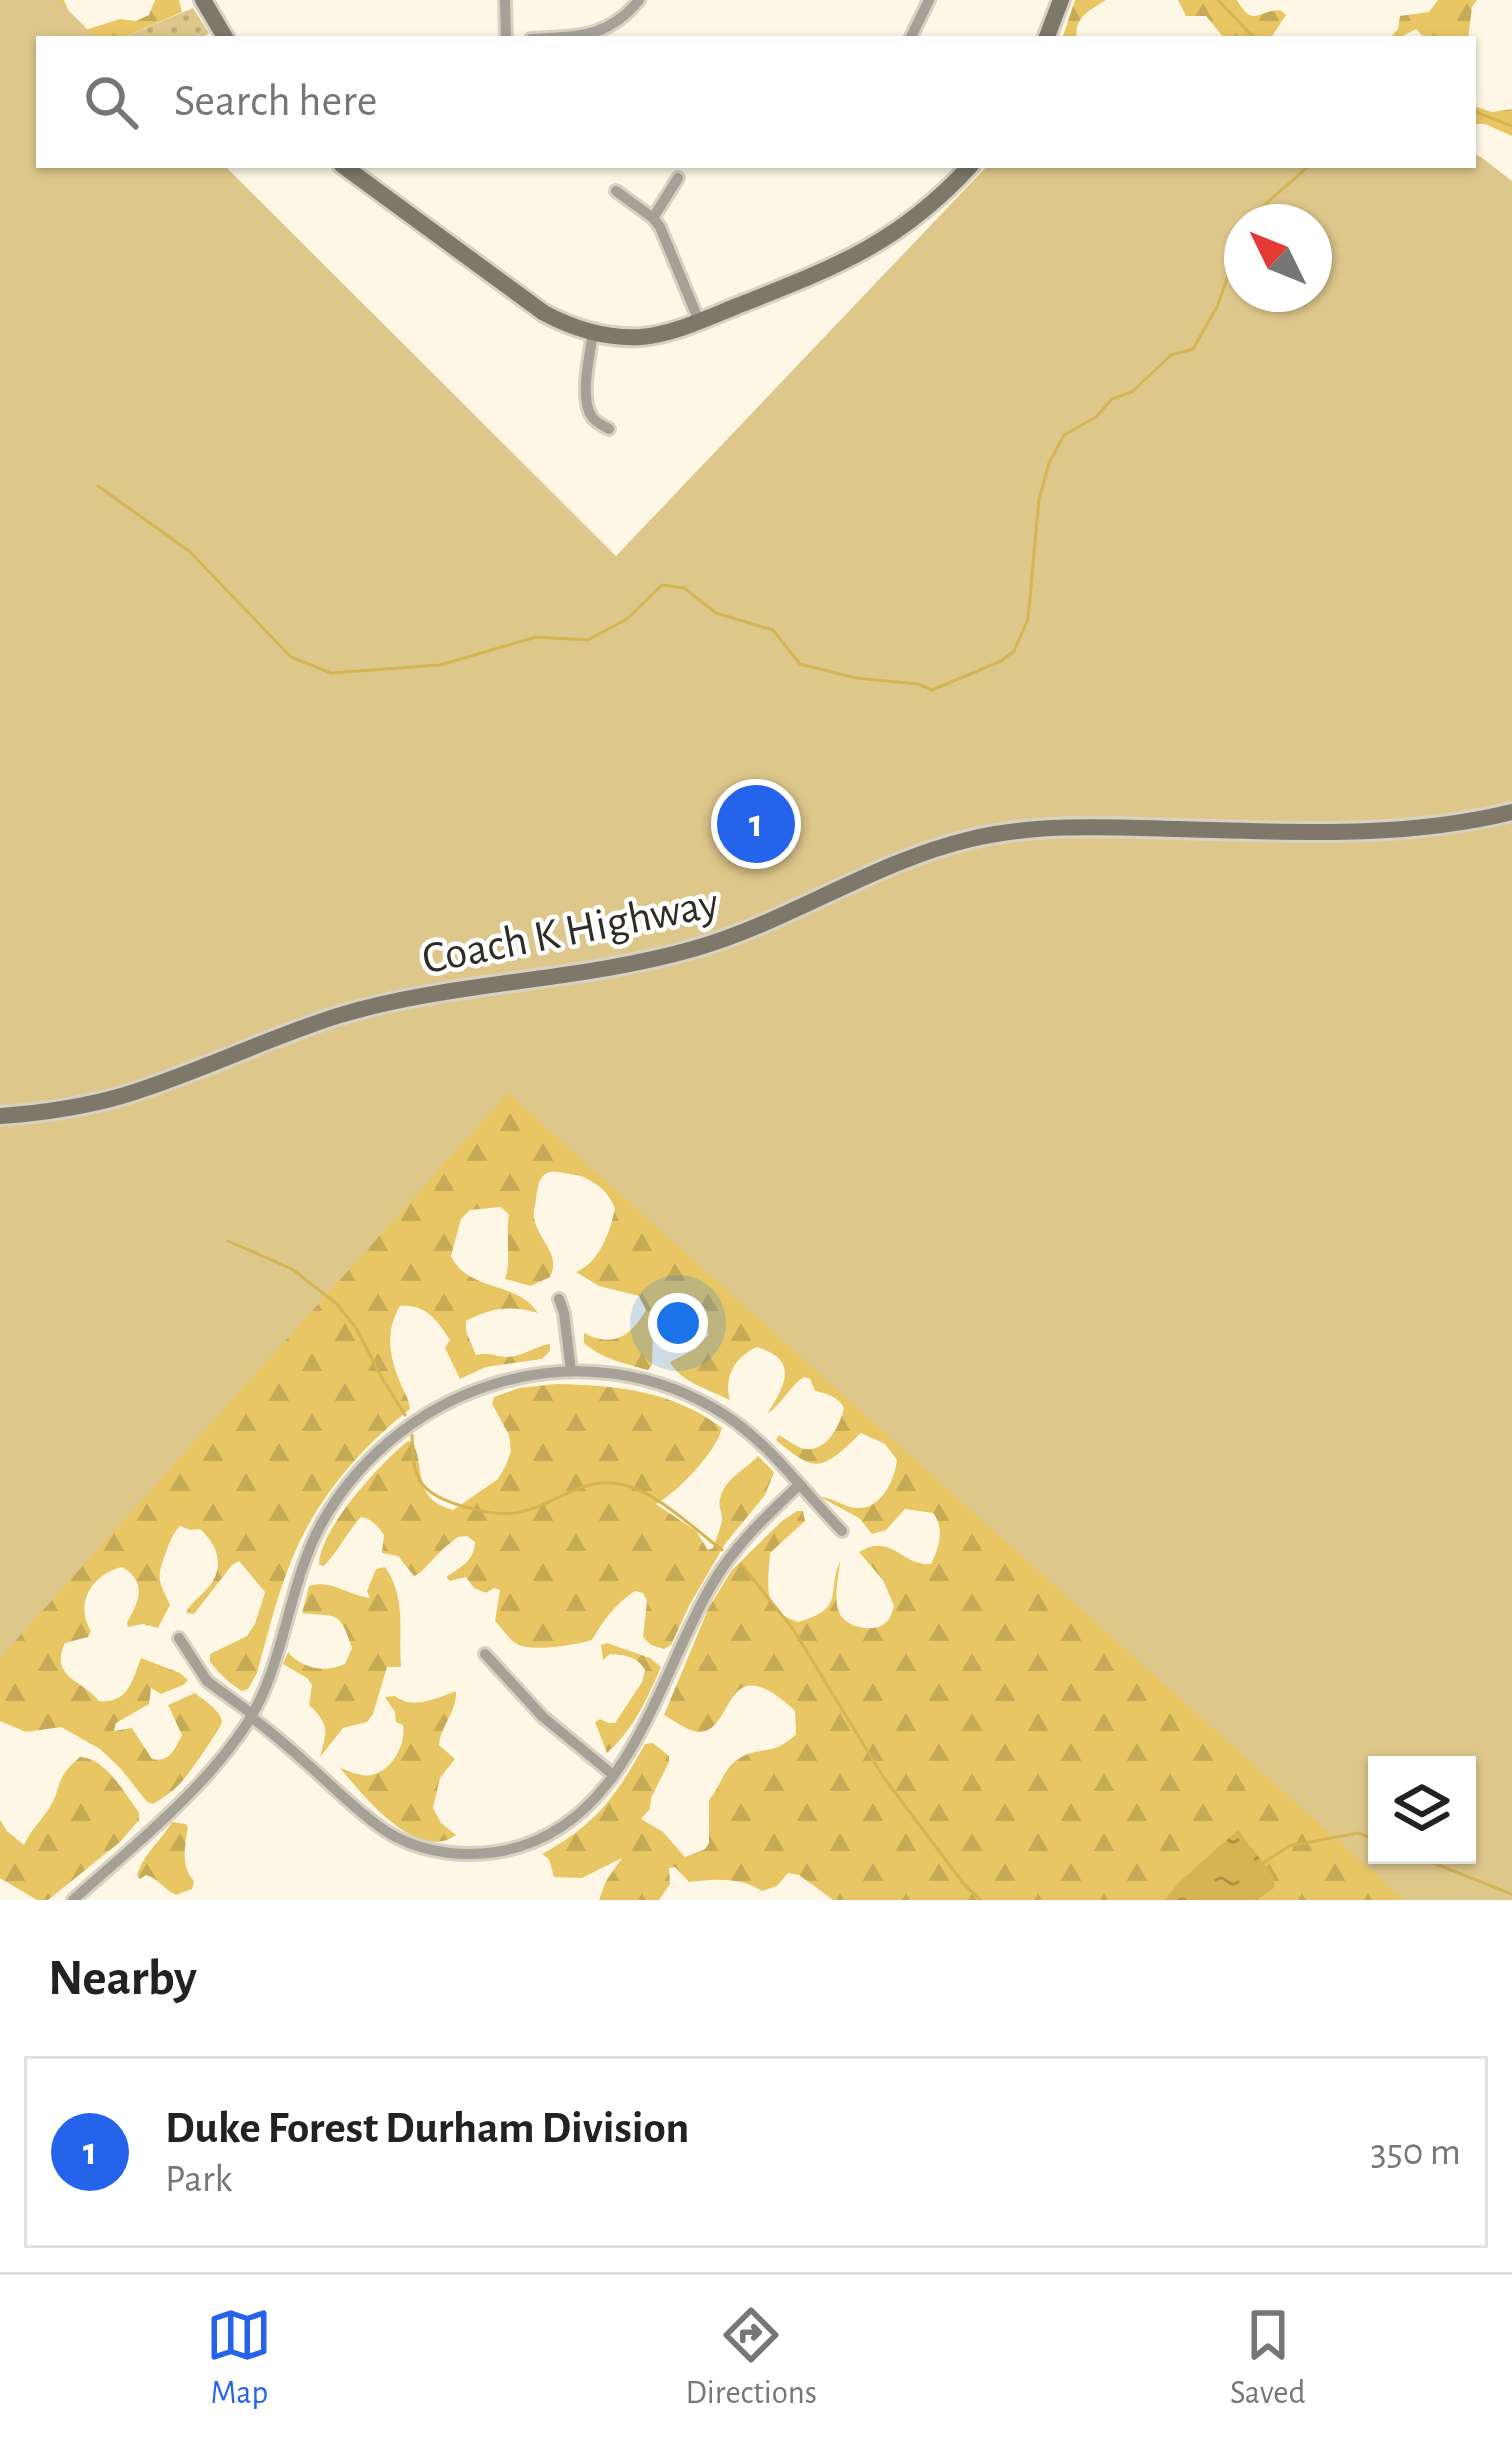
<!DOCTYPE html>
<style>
:root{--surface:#fff;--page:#f2f2f2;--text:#222;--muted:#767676;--line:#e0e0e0;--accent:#2563eb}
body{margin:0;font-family:"Alegreya Sans",sans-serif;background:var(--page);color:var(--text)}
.controls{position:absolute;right:36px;bottom:36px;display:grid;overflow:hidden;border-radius:0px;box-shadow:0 3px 9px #0004}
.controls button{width:108px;height:108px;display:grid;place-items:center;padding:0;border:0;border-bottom:3px solid var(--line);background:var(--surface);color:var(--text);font:60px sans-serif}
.compass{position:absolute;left:1224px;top:204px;width:108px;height:108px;border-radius:50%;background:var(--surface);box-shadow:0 3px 9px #0004;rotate:313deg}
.you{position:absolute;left:678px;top:1323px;width:42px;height:42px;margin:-30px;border:9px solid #fff;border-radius:50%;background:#1a73e8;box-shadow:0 0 0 18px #1a73e833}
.badge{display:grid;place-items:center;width:78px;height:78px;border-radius:50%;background:var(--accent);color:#fff;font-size:39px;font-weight:700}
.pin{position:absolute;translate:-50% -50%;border:6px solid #fff;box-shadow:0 3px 12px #0006}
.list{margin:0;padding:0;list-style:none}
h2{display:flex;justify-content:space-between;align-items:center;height:156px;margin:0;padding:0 48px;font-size:51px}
h2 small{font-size:39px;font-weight:400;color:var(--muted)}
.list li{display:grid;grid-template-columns:78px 1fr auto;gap:36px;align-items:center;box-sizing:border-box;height:192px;margin:0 24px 24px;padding:0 24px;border:3px solid var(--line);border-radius:0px}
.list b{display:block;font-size:45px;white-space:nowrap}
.list p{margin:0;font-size:39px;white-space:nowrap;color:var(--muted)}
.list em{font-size:39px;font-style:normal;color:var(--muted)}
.icon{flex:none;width:66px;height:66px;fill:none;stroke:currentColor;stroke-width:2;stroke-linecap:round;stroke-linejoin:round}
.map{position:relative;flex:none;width:1512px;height:1900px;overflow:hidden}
.search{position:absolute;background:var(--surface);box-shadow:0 3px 9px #0004;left:36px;right:36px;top:36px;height:132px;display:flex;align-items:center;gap:30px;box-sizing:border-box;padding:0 42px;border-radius:0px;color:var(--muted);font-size:45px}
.sheet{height:372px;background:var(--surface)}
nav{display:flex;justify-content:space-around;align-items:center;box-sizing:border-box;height:168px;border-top:3px solid var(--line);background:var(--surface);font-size:33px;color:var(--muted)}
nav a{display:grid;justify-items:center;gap:6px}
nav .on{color:var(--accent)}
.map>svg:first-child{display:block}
.grass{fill:url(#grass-dots)}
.forest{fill:url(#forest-firs);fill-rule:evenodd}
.park{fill:#dec78b;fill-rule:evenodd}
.water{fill:url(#water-ripples)}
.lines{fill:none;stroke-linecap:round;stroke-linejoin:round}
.stream{stroke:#d6b452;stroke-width:3}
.street-casing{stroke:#d9d2c2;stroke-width:16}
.secondary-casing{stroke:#d9d2c2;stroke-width:22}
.street{stroke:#a5a197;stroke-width:10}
.secondary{stroke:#7d786a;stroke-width:16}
.labels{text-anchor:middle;stroke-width:9;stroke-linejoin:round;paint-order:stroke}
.street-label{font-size:45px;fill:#2f2c23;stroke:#fff}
</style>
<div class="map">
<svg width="1512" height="1900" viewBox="0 0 1512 1900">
<defs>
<pattern id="grass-dots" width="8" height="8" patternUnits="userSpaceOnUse" patternTransform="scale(3)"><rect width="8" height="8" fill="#dec78b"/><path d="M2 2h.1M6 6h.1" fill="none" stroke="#bfab78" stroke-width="1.8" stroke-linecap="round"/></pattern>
<pattern id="forest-firs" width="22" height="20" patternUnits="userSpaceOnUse" patternTransform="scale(3)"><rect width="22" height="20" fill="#e8c664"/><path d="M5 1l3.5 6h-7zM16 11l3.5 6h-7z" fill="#c7aa56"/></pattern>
<pattern id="water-ripples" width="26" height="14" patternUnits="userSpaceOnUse" patternTransform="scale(3)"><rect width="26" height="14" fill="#d6b452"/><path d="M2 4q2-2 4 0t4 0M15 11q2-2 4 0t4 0" fill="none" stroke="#ae9344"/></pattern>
</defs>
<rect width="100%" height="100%" fill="#fef7e5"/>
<path class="grass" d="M193,8L209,33L201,39H120Z"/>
<path class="forest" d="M0,0H64L72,19L82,31L120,19L136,21L149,15L155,0H179L182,12L120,39H39Z
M1075,0H1106C1090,10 1073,18 1077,39H1062Z
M1178,0H1237C1253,28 1257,11 1280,10L1286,15L1270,39H1225L1206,16H1186Z
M1438,0H1477L1472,7L1468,39H1426L1416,29L1403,36L1391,37L1398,29L1400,16L1429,12Z
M1473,106L1492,112L1512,109V136L1485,124H1473Z
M1388,848L1512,1900H833L799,1875L788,1873L777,1886L762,1891C739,1877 715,1879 689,1882L675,1867L669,1868L670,1884L659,1900H599L606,1881L622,1858L582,1878L554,1877L549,1859L542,1854C596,1825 616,1796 645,1744L653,1743L669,1756V1762L651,1798L650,1809L641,1819L663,1832L685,1857L705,1849L709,1843V1800C721,1786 723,1768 740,1758C762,1745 773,1757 796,1734L795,1711C722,1643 736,1732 699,1732C689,1732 673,1720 664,1715L709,1607L732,1570L782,1521L797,1511H803L805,1521L770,1553C768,1585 761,1610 798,1622C846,1608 826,1595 840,1561C839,1576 833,1598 839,1612C845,1627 871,1633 884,1624C891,1619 891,1614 894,1606L883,1580L859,1552C892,1532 901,1566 931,1564C939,1548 945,1528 933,1513L905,1509L886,1530L872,1534L859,1518L820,1497C834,1497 844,1508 857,1508C881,1510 895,1479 897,1460L885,1444L861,1433C823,1469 818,1476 776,1440L779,1435C787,1439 797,1448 805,1449C827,1452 840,1425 844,1408C837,1396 828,1394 815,1391L810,1379L804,1377C789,1387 782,1404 767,1414C784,1387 801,1360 757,1347C736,1356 723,1377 730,1400C710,1390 680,1382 670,1362L695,1349L708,1335C704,1298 674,1300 653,1323L652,1365L648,1370C626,1364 602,1359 584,1343V1333C613,1348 630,1337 646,1310L639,1296L599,1286L576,1272C600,1262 610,1232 615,1208C609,1195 603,1188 591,1181C582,1175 574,1175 564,1173C541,1168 539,1179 536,1199C536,1201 533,1215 534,1217C537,1240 562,1253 550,1277L531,1286L505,1279C512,1259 505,1236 509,1215L501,1207L470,1210L461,1219L451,1256C469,1293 517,1280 538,1313C510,1305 491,1308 466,1321V1331L476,1355C489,1351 496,1357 508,1357C524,1356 535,1346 550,1344V1351L542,1359L486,1367L460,1379L445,1348L450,1340C437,1320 426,1304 400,1306C385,1331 389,1356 400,1382C404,1393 409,1398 410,1409C358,1450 314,1502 290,1564C276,1599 267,1637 257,1673L248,1689L242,1691C230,1684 219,1673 210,1662V1654L247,1636L255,1624L265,1592L239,1561L232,1565L194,1614L186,1613C191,1602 198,1599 206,1590C225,1570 220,1547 200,1529L190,1530L180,1526C171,1536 170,1542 165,1555C156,1579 159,1581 170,1605L158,1628L143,1624L128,1627L127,1622C140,1600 147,1582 122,1567C92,1574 74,1604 91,1631L88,1637L65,1643C49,1677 82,1680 99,1701C128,1704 132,1681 141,1658L180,1673L188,1680L183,1685L161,1694L151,1688L149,1704L116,1723L114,1731L132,1728L152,1759C169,1763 175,1749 182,1735L168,1705L195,1693C203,1700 221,1710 222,1722C222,1726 189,1774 184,1779C176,1789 164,1798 153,1804L147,1802L121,1769L100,1749L61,1727L26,1732L0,1721V1130ZM1377,1765H1467V1855H1377Z
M556,1384C615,1385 674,1391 722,1428C716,1452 678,1492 656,1504L696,1531L708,1550L713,1548C716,1539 721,1528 722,1519C722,1509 718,1509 720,1499C724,1479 745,1470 758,1456L774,1472L765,1495L725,1544L690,1604L671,1645L664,1649L651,1645L643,1637L647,1601L643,1593L635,1591C616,1603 603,1621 592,1640C576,1645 529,1653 515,1643C508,1638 501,1627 495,1621L500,1590L494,1588L486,1593L474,1588L466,1577L450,1581L446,1577C461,1567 474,1561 475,1542L467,1536L458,1537L444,1548L420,1573L414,1576L398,1556L382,1553L384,1535C378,1526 372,1519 361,1517C347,1532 338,1552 324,1566L319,1565C319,1530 380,1463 408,1441L413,1442C426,1472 412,1498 453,1510L498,1479L506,1465L511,1451L509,1435L492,1404L494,1397L519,1388Z
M385,1567C407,1598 398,1631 401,1667H387L373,1714L367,1722L343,1728L320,1757C327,1731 330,1725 309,1705L312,1685L307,1678L283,1664L288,1652C303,1669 324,1673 345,1664L352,1648C339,1608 337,1618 302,1613L309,1586C333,1579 348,1596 370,1598L367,1591L376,1569Z
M607,1643L650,1658L661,1667C647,1699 634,1729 607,1753L595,1722L600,1719L609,1723H615L642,1682L645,1670C637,1656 625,1655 610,1654L603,1660L601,1645Z
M456,1691C457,1712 441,1725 439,1745L455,1759L440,1778L433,1808L441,1823L456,1835C417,1864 362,1794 340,1768C350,1771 360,1777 371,1775C393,1770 406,1744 403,1725L396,1722L395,1712L385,1697L395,1696C412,1710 437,1698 456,1691Z
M80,1757C106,1758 123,1792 139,1812V1820L120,1842L48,1900H37L0,1878V1820L7,1831L24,1845C30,1831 40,1822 48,1810C63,1788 53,1779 80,1757Z
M172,1822L186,1824L188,1827C185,1846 180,1865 194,1881L192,1889L176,1895C164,1890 158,1878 146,1875L140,1879L137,1876C142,1855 161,1841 172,1822Z"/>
<path class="park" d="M0,0H58L97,39H39V165H224L616,556L988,165H1473V154L1481,157L1512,181V1900H1404L508,1093L0,1658ZM1242,222H1314V294H1242ZM1377,1765H1467V1855H1377Z"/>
<path class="water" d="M1238,1830L1274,1877V1888L1256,1900H1165L1179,1882Z"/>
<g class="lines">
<path class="stream" d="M1218,0L1255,39
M1473,111L1512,126
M1250,222L1254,214L1310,165
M98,486L189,551L291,657L331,673L440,665L536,637L588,640L627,619L662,585L684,588L716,613L773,630L800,664L856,678L918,684L932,690L1001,661L1014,651L1028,619L1039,499L1049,463L1064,435L1096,417L1112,399L1132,392L1171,355L1193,349L1217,307L1242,236
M228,1241L292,1269L337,1304L356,1328L382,1378L405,1415
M412,1435C413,1453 412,1475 426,1488C442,1504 492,1516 514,1513C548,1509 577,1480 612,1483C652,1486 690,1526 722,1550
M741,1564L793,1629L884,1778L963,1883L980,1900
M1413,1855L1512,1894
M1263,1863L1289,1846L1358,1833L1377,1840"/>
<defs>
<path id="street" d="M505,0L506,39
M531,39C576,36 608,39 639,0
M910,39L929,0
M616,191L653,218L660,227L699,321
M653,218L678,178
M593,333C590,354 579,399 592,417C595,422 604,426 609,429
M559,1299L564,1313L571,1371
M179,1638L207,1681L252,1714
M485,1654L543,1717L612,1774
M251,1717C285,1742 316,1772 347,1800C363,1814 380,1829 398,1838C428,1853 464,1857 496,1852C626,1832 655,1684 710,1588C732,1548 766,1516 799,1485
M73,1900C131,1848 203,1791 246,1725C286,1664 287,1584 323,1521C403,1381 586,1325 725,1415C771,1445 804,1492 842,1531"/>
<path id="secondary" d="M203,0L226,39
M1046,39L1061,0
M342,165L544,313C574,329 606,339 641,337C674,334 707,318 737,306C833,268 899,244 971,165
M0,1116C43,1113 84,1107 125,1095C197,1073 265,1039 337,1016C453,981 577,982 693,949C789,922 873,862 971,839C1038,823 1110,827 1178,829C1290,832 1403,839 1512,812"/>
</defs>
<use href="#street" class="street-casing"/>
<use href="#secondary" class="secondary-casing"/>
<use href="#street" class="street"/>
<use href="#secondary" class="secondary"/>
</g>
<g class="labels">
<g class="street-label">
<text transform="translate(570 929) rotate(-11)" y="16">Coach K Highway</text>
</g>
</g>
</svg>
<div class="controls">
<button><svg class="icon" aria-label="layers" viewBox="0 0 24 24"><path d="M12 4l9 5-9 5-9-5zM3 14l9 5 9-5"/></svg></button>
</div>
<svg class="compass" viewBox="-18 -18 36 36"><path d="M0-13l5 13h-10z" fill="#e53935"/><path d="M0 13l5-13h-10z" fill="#767676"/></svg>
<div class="you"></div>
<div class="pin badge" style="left:756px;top:824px">1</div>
<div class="search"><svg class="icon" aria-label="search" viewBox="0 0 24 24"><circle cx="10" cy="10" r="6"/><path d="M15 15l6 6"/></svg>Search here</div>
</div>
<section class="sheet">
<h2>Nearby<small></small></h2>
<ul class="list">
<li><span class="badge">1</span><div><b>Duke Forest Durham Division</b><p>Park</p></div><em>350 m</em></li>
</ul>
</section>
<nav>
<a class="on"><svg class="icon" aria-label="map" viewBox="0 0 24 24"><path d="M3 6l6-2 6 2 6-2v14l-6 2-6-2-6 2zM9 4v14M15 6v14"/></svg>Map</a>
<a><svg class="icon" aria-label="directions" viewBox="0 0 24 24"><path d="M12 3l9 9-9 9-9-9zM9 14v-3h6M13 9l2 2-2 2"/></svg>Directions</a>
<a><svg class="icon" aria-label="saved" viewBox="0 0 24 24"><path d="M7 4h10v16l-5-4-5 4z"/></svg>Saved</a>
</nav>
